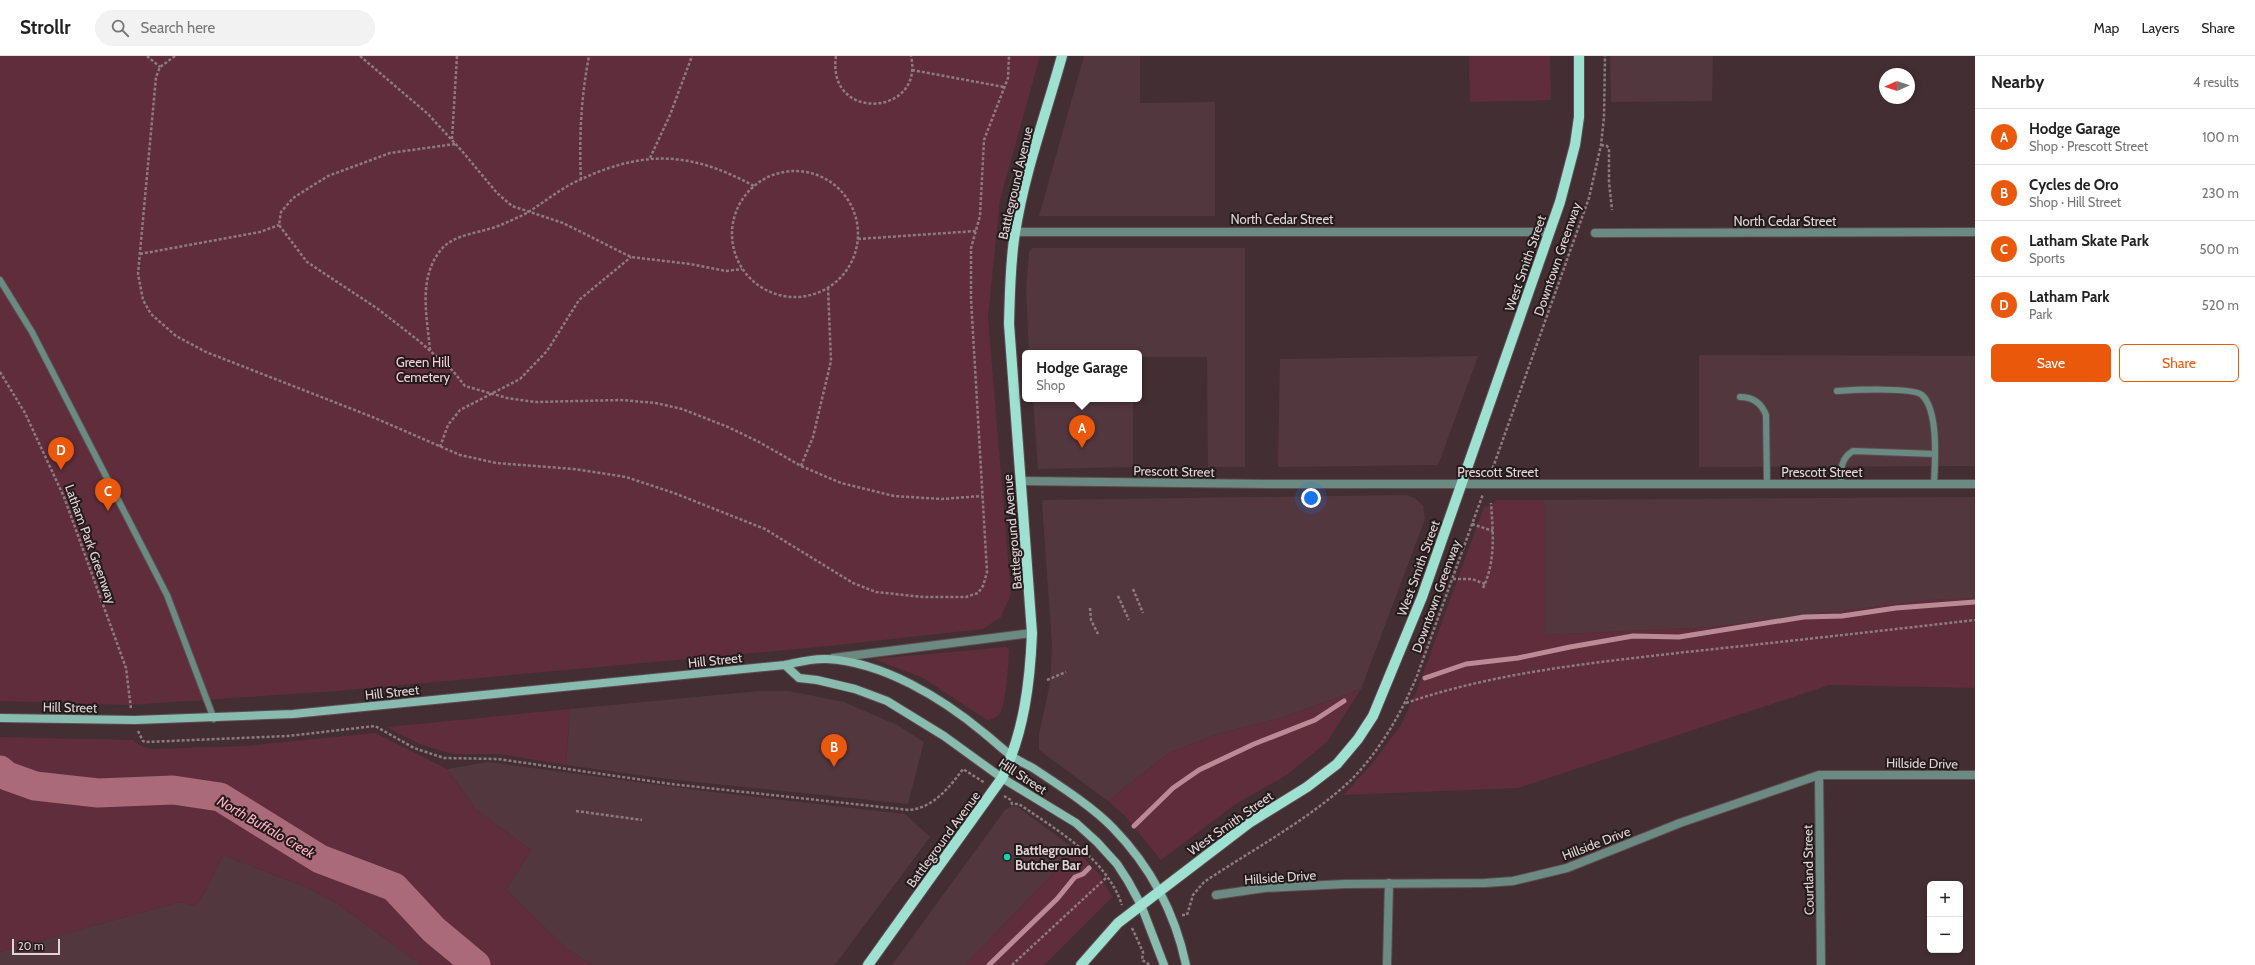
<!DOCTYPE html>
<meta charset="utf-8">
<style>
:root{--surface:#fff;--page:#f2f2f2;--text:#222;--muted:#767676;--line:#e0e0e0;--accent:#ea580c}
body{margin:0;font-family:Cabin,sans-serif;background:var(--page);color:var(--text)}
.controls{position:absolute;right:12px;bottom:12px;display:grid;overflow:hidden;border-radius:6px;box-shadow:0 2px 6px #0003}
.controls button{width:36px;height:36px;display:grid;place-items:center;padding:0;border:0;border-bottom:1px solid var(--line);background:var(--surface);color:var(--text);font:20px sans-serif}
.compass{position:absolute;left:1879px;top:12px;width:36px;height:36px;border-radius:50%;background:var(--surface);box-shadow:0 2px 6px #0003;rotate:267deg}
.scale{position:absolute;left:12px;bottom:10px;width:48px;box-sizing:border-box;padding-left:4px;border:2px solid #e1d3d6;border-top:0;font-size:11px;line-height:14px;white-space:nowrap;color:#e1d3d6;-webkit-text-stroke:3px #231a1c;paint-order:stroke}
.you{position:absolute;left:1311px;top:442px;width:14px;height:14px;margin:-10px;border:3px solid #fff;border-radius:50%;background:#1a73e8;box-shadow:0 0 0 6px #1a73e833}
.badge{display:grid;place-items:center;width:26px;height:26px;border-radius:50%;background:var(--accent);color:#fff;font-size:13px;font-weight:700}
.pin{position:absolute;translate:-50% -33px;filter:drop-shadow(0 1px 2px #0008)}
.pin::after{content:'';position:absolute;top:21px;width:14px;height:12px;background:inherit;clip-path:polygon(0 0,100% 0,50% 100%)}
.popup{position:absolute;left:1022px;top:294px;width:120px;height:52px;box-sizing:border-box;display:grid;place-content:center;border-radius:6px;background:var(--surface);filter:drop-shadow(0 1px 3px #0005);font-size:13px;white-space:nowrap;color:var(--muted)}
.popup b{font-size:15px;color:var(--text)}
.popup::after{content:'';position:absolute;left:50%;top:100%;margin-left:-8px;border:8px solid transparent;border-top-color:var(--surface)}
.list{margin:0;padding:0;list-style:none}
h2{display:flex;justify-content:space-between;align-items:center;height:52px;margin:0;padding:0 16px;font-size:17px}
h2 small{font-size:13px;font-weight:400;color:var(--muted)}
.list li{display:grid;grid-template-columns:26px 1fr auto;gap:12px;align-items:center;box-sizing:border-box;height:56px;padding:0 16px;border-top:1px solid var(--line)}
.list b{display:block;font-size:15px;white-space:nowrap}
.list p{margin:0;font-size:13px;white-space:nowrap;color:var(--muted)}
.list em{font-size:13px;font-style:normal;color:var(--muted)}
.actions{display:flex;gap:8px;padding:12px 16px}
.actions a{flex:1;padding:9px 0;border:1px solid var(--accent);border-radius:6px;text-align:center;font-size:14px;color:var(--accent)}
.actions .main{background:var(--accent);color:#fff}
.icon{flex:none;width:22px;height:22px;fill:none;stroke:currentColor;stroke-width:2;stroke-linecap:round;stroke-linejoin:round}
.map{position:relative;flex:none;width:1975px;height:909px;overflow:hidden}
header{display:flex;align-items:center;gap:24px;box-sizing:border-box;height:56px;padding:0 20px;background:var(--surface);border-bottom:1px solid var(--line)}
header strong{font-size:19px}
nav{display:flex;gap:22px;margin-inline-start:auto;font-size:14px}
.search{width:280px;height:36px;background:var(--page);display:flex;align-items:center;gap:10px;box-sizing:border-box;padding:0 14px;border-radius:22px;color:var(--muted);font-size:15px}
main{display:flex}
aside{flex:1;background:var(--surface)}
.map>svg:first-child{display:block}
.built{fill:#53373e}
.green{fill:#5f2d3c}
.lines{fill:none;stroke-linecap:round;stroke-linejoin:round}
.stream{stroke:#ba8a96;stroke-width:5}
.river{stroke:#aa6a7a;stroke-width:29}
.lane-casing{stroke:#5f4c50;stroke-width:8}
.street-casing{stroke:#5f4c50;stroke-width:10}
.secondary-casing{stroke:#5f4c50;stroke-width:10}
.primary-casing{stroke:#5f4c50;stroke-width:12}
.path{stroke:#8d7b7f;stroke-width:2.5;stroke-dasharray:3 2;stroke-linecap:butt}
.lane{stroke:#6b8b82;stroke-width:6}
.street{stroke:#6b8b82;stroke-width:8}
.secondary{stroke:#88bcae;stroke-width:8}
.primary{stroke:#9ee1d0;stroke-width:10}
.poi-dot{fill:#0dd5b5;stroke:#231a1c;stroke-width:1.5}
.labels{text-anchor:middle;stroke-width:4;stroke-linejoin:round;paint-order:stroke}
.street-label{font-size:13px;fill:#e1d3d6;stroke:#231a1c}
.park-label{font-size:13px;fill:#f5ced6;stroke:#231a1c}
.poi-label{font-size:13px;font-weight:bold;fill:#e1d3d6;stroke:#231a1c;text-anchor:start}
.water-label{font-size:14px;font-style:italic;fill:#fdb1c4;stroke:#231a1c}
</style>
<header>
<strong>Strollr</strong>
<div class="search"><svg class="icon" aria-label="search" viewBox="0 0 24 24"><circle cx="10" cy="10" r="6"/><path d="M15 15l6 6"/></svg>Search here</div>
<nav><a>Map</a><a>Layers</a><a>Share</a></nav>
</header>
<main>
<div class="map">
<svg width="1975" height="909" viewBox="0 0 1975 909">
<rect width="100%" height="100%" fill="#432e33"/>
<path class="built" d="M1084,0H1140V47L1215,46V160H1039Z
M1610,0H1713L1712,45L1611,46Z
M1032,192H1245V411H1208L1207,301H1139V297H1029L1026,234L1029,196Z
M1699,299L1975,300V410L1699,411Z
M1478,300L1438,409L1278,411L1280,303Z
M1033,343H1133V411L1038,413Z
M1406,439L1415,442L1423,450L1425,463L1361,633L1281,662L1218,678L1169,697L1108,745L1039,694V679L1050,627L1052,589L1042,446L1044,444Z
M1975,441V542L1930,544L1710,571L1545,579V444Z
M759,635H788L844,646L897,669L924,686L908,748L668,723L566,709L570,653Z
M488,706L712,736L905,758L930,781L835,909H592L567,893L506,834L531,794L475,753L447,713Z
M1012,750L1018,751L1076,794L965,909H892L1005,754Z
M223,799L313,834L338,848L421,909H0V896L179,846L195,850L206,834Z"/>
<path class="green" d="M0,0H1040L1000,144L988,261L1011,538L1001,561L983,573L829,590L337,635L130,649L0,645Z
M1469,0H1550L1551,44L1470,46Z
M1496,444H1545V579L1710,571L1930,544L1975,542V632L1829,629L1518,732L1343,739L1371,709L1401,669L1417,634L1484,451L1494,448Z
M1006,591L1009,594C1008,610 1007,643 1000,657C998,661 992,663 987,664L923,622L874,603Z
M1361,633L1327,686L1288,718L1236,748L1161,804L1125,760L1108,745L1169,697L1218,678L1281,662Z
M570,653L566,709L498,698H453L419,688L387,671Z
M375,677L447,713L475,753L531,794L506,834L567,893L592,909H421L338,848L313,834L223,799L206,834L195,850L179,846L0,896V681L133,684L141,690L152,693L243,690Z
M1076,794L1100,819L1112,841L1044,909H965Z"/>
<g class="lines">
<path class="stream" d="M1425,622L1466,608L1518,602L1570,591L1633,580L1679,581L1804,561L1842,560L1896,552L1975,546
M1134,770L1173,732L1199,714L1254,688L1315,664L1344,645
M989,909L1057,843L1075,821L1083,818L1089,812"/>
<path class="river" d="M0,714L7,720L35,730L98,737L173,734L220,741L320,803L394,831L434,874L476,909"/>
<defs>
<path id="lane" d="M0,224L32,276L167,539L214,663
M1837,335C1852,334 1913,331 1922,339C1939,355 1935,407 1934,428
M1740,341C1752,341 1761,346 1766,359L1767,428
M1841,428C1841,414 1840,403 1853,395L1935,398"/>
<path id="street" d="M1015,176H1550
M1595,177L1975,176
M1021,425L1267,428H1975
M833,602L1032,577
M1819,719L1821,909
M1216,839L1264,832L1345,828L1485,827L1513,825L1567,812L1680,767L1819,719H1975
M1387,909L1389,827"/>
<path id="secondary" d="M785,609L799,622L817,624L855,633L887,645L944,680L1002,722L1076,767L1097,786L1117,808L1128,825L1141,849L1164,909
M0,662L135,664L293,658L785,609C799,606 813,602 827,603C883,606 942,642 984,677C993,684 1002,693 1012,700C1018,705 1026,708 1033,712C1057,728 1093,751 1113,772C1150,810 1175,857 1186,909"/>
<path id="primary" d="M868,909L1002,722C1024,676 1030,627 1032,577L1009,268C1010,237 1010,207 1015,177C1024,117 1046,58 1062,0
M1081,909L1118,867L1249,767L1307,731L1337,708L1358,683L1373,660L1422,541L1560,146L1575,89L1579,61V0"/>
</defs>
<use href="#lane" class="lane-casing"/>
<use href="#street" class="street-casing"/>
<use href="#secondary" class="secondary-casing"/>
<use href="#primary" class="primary-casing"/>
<path class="path" d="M147,0L160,11
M175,0L160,11L156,21L138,218L143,244L151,258L176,280L206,296L375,362L460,399L496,407L574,413L626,421L674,437L765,473L853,527L876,536L923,541H966L978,537L983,530L987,516L971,243V192L980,160L984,84L1008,22L1009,0
M360,0L428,58L462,95L497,137L512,150L563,167L631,201L690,208L726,215L742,213
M836,0C826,67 925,60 911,0
M912,14L1004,31
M452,83L457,0
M455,88L390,97L328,120L293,142L281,156L279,169L307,206L378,253L419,285L453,315L465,330L507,342L535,346L621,344L656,347L682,353L728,371L759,386L801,410L841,427L894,440L942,443L982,440
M1601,89L1607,90L1609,93V126L1612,154
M650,102L670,59L692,0
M732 178a63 63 0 1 1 126 0a63 63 0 1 1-126 0Z
M581,124C579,82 581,42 589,0
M858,183L976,175
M140,198L260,176L279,169
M430,294C427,261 418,223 440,195C453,177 484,177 503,168C512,164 522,160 530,155C544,146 558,135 573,127C641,94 688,94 754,130
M0,316L25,357L64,441L126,612L131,653
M440,391L448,369L460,354L520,323L547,295L579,244L631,201
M801,410L813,381L831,305L828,232
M1491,417L1589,142L1601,89L1604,61L1605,0
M1472,468L1493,475
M1453,523H1472L1485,528
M1483,532C1496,505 1493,476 1491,447
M1133,533L1143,557
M1118,540L1129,564
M1090,552L1091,564L1098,578
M1047,624L1066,616
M1406,647C1496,616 1592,607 1686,596C1782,586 1879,575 1975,564
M138,675L143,685L146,686L288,680L375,670L414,692L444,702L498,703L671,728L909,754C933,752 949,732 963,713L985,727
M1004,740L1011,744L1012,748H1019C1058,775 1106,802 1122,849
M576,755L642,764
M1182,859H1187L1193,839L1204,826C1252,794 1308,764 1350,725C1379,696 1401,658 1417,620L1483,438
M1132,872L1143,896L1142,904L1150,909
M1012,909L1107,821"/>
<use href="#lane" class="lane"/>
<use href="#street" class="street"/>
<use href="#secondary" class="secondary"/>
<use href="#primary" class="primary"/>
</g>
<circle class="poi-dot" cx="1007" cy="801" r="4"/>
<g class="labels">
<g class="street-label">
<text transform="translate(1015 127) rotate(-77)" y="5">Battleground Avenue</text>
<text x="1282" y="168">North Cedar Street</text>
<text x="1785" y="170">North Cedar Street</text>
<text transform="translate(1557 203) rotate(-71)" y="5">Downtown Greenway</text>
<text transform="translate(1525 207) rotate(-71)" y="5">West Smith Street</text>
<text transform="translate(1174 415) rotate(1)" y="5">Prescott Street</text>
<text x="1498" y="421">Prescott Street</text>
<text x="1822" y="421">Prescott Street</text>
<text transform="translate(1012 476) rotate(-95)" y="5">Battleground Avenue</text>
<text transform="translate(91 488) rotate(70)" y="5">Latham Park Greenway</text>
<text transform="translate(1418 512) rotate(-70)" y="5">West Smith Street</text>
<text transform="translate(1436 540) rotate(-70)" y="5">Downtown Greenway</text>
<text transform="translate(715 604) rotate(-6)" y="5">Hill Street</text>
<text transform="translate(392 636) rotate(-6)" y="5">Hill Street</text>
<text transform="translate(70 651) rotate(1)" y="5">Hill Street</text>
<text transform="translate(1922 707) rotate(1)" y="5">Hillside Drive</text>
<text transform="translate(1023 720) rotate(33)" y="5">Hill Street</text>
<text transform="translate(1230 767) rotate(-35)" y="5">West Smith Street</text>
<text transform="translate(943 783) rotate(-54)" y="5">Battleground Avenue</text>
<text transform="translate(1596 787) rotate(-21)" y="5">Hillside Drive</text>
<text transform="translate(1808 814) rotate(-91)" y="5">Courtland Street</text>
<text transform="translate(1280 821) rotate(-4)" y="5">Hillside Drive</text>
</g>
<g class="park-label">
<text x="423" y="311">Green Hill<tspan x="423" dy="15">Cemetery</tspan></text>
</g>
<g class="poi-label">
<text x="1015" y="799">Battleground<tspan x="1015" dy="15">Butcher Bar</tspan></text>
</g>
<g class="water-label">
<text transform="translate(266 771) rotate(30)" y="5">North Buffalo Creek</text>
</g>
</g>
</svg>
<div class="controls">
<button>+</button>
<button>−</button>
</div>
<svg class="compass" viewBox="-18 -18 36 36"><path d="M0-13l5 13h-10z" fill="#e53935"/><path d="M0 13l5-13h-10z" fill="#767676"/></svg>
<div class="scale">20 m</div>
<div class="you"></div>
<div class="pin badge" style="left:1082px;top:392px">A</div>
<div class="popup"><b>Hodge Garage</b>Shop</div>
<div class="pin badge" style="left:834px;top:711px">B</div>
<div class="pin badge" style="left:108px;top:455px">C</div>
<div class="pin badge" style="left:61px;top:414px">D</div>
</div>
<aside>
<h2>Nearby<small>4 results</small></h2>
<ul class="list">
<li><span class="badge">A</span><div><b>Hodge Garage</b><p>Shop · Prescott Street</p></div><em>100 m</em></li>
<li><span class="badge">B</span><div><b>Cycles de Oro</b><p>Shop · Hill Street</p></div><em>230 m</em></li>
<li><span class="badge">C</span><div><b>Latham Skate Park</b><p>Sports</p></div><em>500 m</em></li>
<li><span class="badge">D</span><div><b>Latham Park</b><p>Park</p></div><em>520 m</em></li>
</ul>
<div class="actions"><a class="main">Save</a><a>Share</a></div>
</aside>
</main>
